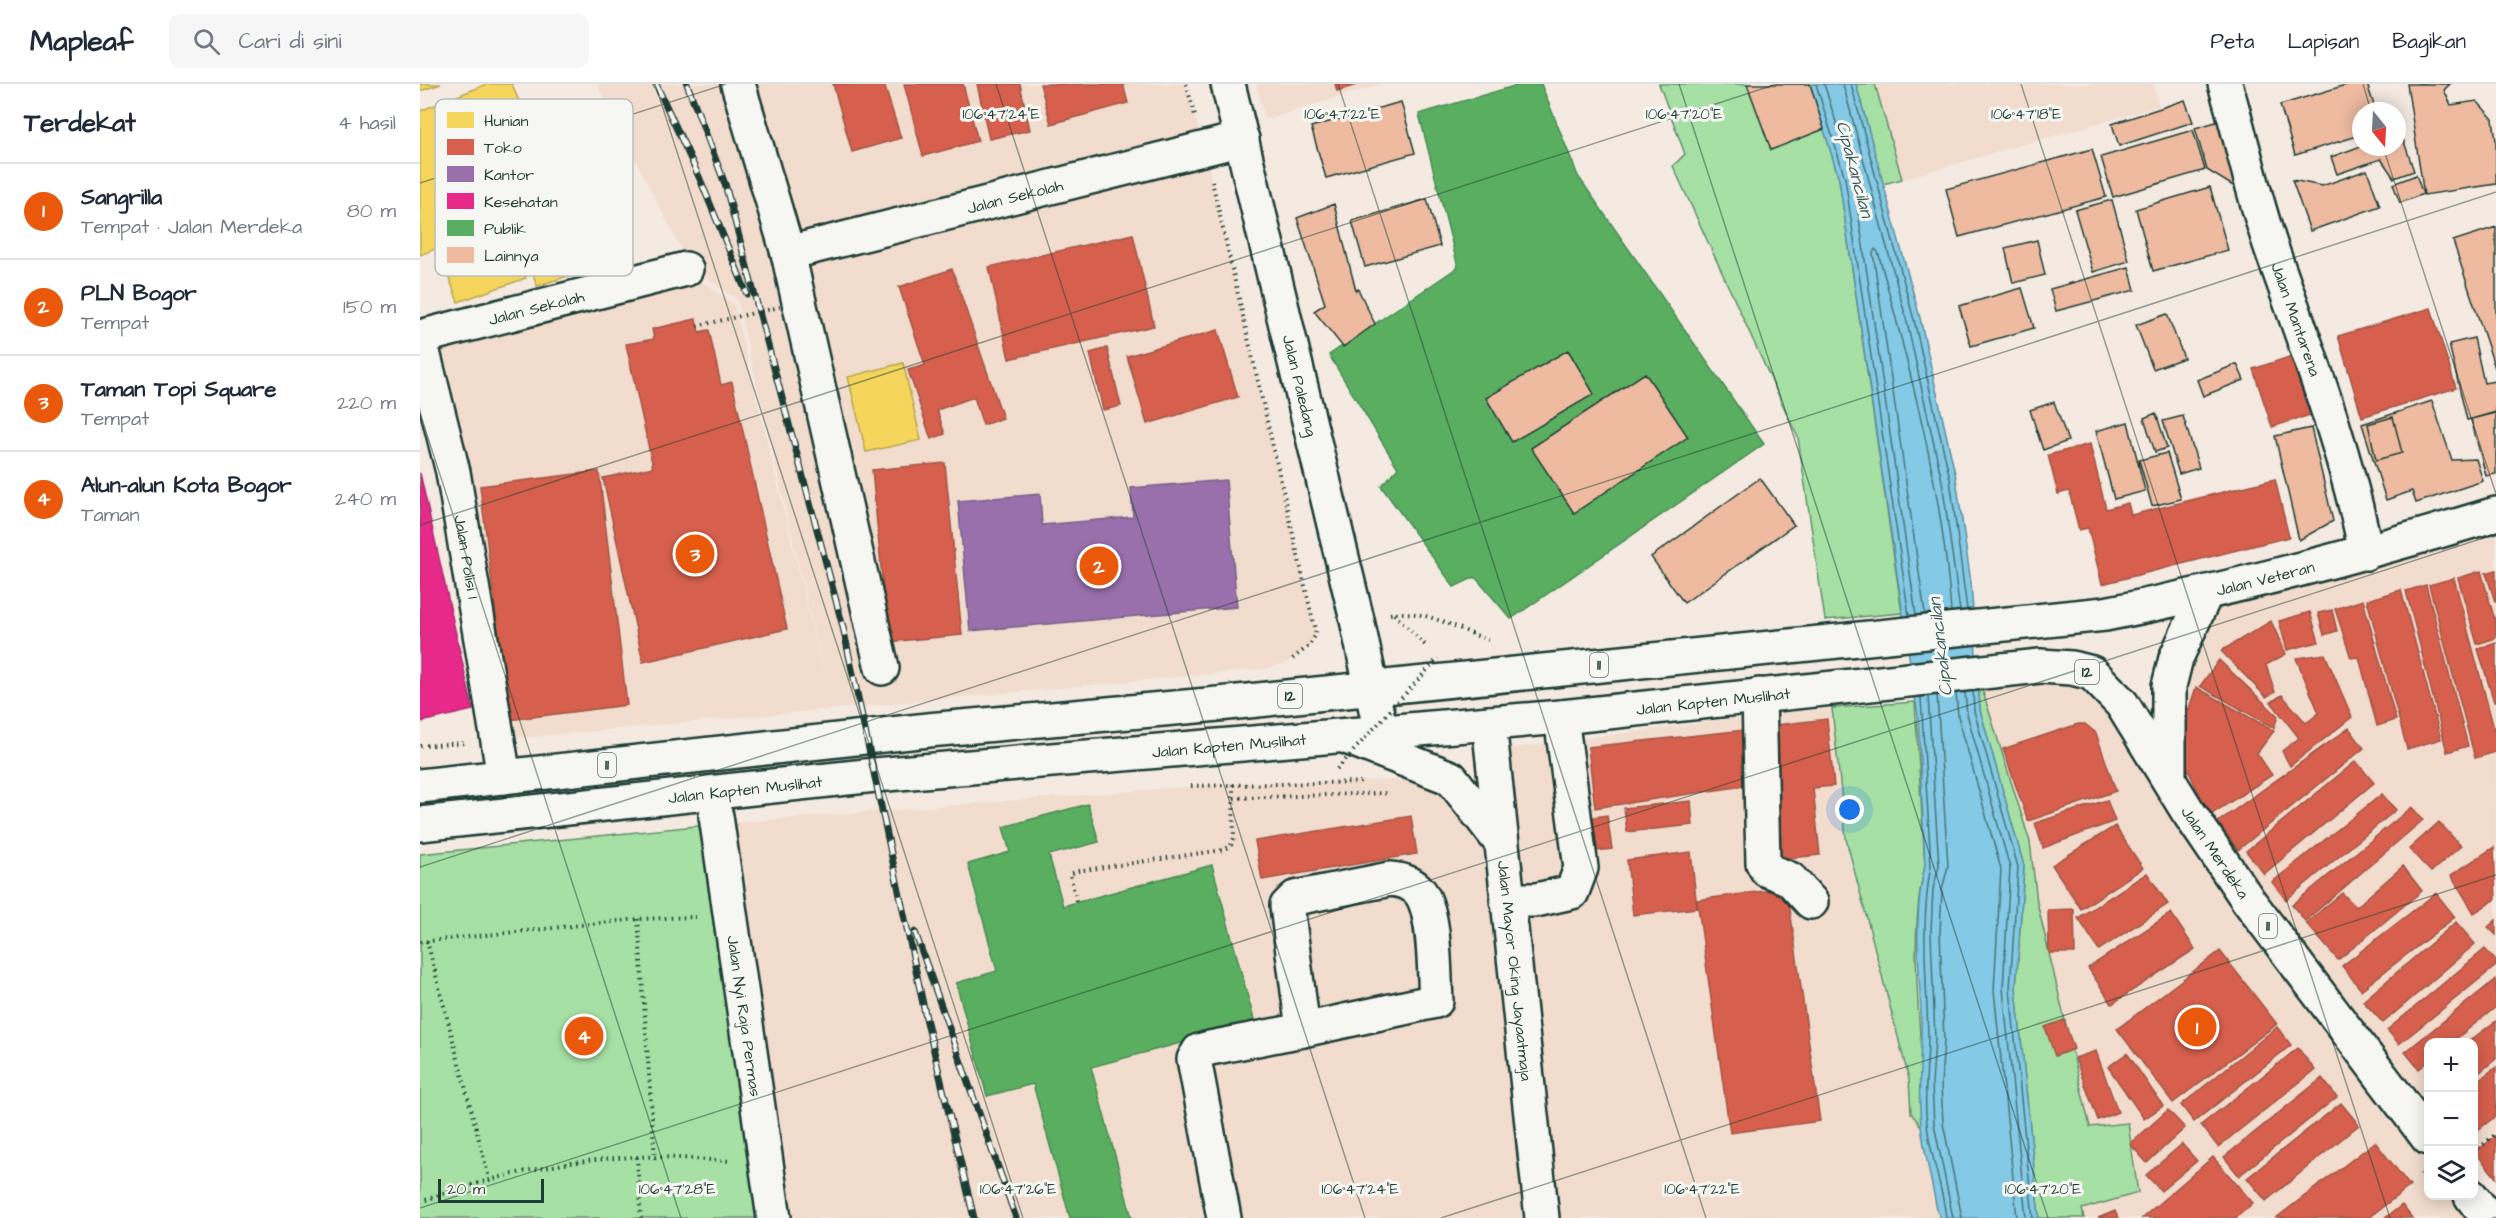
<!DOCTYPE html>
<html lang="id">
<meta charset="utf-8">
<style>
:root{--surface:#fff;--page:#f6f6f7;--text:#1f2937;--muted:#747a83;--line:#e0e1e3;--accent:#ea580c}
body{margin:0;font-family:"Architects Daughter",sans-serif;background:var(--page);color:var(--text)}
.controls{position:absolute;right:18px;bottom:18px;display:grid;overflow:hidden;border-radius:12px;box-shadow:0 3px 15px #0003}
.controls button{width:54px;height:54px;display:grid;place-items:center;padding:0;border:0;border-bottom:2px solid var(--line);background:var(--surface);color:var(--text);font:30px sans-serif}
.compass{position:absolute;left:1932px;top:18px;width:54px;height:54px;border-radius:50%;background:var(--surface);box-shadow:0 3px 15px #0003;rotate:162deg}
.scale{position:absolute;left:18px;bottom:15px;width:106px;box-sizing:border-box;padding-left:6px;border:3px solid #1f3d34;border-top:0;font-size:16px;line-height:21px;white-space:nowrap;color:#1f3d34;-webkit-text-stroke:4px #f6f6f2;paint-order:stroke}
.you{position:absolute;left:1430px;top:726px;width:21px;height:21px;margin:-15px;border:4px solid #fff;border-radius:50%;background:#1a73e8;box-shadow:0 0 0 9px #1a73e833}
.badge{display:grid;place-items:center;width:39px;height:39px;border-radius:50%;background:var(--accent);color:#fff;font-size:20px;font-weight:700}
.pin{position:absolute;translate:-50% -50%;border:3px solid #fff;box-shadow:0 2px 6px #0006}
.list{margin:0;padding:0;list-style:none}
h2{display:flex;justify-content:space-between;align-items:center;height:78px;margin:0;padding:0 24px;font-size:26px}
h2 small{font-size:20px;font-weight:400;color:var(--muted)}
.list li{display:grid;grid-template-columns:39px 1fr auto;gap:18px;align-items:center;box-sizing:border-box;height:96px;padding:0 24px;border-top:2px solid var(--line)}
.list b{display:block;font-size:22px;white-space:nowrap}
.list p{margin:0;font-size:20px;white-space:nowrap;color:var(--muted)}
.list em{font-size:20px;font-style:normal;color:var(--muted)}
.icon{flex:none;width:33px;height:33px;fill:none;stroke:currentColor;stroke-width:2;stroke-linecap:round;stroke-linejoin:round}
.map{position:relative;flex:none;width:2076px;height:1134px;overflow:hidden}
header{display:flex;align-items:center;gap:36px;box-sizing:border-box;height:84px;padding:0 30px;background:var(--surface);border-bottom:2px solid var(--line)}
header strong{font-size:28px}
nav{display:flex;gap:33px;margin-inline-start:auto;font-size:21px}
.search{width:420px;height:54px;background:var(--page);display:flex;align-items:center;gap:15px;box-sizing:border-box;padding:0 21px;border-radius:12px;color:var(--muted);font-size:22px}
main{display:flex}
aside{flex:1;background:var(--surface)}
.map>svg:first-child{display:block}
.built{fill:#f2dcce}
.green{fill:#a6e0a5;stroke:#628e6c;stroke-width:1.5}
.water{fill:#84c9e5;stroke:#5c919e;stroke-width:1.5}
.homes{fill:#f6d55c;stroke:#b6a750;stroke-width:1.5}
.shops{fill:#d6604d;stroke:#9f5646;stroke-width:1.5}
.offices{fill:#9970ab;stroke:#746187;stroke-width:1.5}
.health{fill:#e7298a;stroke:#ab2f70;stroke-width:1.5}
.public{fill:#5aae61;stroke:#488c54;stroke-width:1.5}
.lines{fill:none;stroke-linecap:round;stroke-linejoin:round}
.shore{stroke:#47757b;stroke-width:1.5}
.building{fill:#eebba1;stroke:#1f3d34;stroke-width:1.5}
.minor-casing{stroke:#1f3d34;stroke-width:38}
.major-casing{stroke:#1f3d34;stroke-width:38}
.path{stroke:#1f3d34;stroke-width:4;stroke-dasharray:1.5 4.5;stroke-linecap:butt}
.minor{stroke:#f6f6f2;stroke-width:33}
.major{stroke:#f6f6f2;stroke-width:33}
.rail-casing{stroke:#1f3d34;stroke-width:7}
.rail{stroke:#f6f6f2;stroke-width:4.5;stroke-dasharray:14;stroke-linecap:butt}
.path-bridge{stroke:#1f3d34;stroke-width:4;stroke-dasharray:1.5 4.5;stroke-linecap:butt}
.ticks{fill:none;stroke:#1f3d34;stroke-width:1.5;stroke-opacity:0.45}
.labels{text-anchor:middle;stroke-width:6;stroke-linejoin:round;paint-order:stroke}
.shield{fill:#f6f6f2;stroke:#60746d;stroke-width:1.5}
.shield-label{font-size:15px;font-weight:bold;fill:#1f3d34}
.street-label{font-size:16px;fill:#1f3d34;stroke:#f6f6f2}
.water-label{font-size:18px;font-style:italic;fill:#335957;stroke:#f6f6f2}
.key{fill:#f6f6f2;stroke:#b6beb9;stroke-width:1.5}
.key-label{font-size:16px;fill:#1f3d34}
.ticks-label{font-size:15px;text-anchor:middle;fill:#1f3d34;stroke:#f6f6f2;stroke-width:6;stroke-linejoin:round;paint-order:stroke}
</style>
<header>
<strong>Mapleaf</strong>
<div class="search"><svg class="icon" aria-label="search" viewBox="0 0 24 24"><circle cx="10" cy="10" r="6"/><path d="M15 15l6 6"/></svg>Cari di sini</div>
<nav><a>Peta</a><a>Lapisan</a><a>Bagikan</a></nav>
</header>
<main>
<aside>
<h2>Terdekat<small>4 hasil</small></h2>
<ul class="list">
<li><span class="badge">1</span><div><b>Sangrilla</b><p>Tempat · Jalan Merdeka</p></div><em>80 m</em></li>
<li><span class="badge">2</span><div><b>PLN Bogor</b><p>Tempat</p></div><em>150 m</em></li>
<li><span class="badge">3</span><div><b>Taman Topi Square</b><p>Tempat</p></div><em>220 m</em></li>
<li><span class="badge">4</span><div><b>Alun-alun Kota Bogor</b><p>Taman</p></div><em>240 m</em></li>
</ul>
</aside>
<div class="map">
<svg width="2076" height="1134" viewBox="0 0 2076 1134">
<rect width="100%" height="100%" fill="#f4eae2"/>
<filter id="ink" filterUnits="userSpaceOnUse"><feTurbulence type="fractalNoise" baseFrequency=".0167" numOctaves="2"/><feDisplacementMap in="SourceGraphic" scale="12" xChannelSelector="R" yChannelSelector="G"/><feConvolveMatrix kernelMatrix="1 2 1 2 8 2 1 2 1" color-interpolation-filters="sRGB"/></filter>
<g filter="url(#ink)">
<path class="built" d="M177,0H766L784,64L896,550L890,561L866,579L844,585L78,656L0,256L266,185L314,220L408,608L317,216L270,182Z
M836,0H961L845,36Z
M1455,0H1733L1739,22L1482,95Z
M2076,430V1046L2054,1066V958H2008V1112H2051L2068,1134H1664L1661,1125L1708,1039L1670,1043L1617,818L1610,758L1558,592L1672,589L1748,652L1785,511Z
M1412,624L1424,755L1501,1042L1521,1134H1121L1071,667L1340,631Z
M992,696L1009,698L1075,746L1113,1134H354L296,740L813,699Z"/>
<path class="green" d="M1239,0H1327L1352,65L1404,45L1419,95L1482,529L1405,536L1378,354L1253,82L1265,70Z
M1436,0H1455L1482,95L1463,100Z
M1558,592L1610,758L1617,818L1670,1043L1708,1039L1718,1109L1662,1125L1664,1134H1619L1596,905L1604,782L1560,626Z
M1495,618L1505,782C1491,837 1497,908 1501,965C1501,975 1506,983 1507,992C1510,1007 1507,1028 1501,1042L1491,1029L1489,995L1426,755L1412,624Z
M296,740L354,1134H0V770Z"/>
<path class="water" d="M1390,0H1436L1500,234L1536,394L1551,499L1560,626L1604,782L1596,905L1619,1134H1521L1517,1126C1512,1098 1504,1069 1501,1041C1497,1004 1502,968 1501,931C1499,882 1493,830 1505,782L1498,633L1419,95Z"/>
<path class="homes" d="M0,0H21L0,7Z
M67,0H92L139,116L0,171V27Z
M146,135L163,187L117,202L100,150Z
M89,147L106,194L38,218L21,171Z
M483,279L501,356L446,368L428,293Z"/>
<path class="shops" d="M413,0H464L481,54L432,68Z
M484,0H543L558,57L503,72Z
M557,0H600L610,46L569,55Z
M620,0H703L708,19L631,40Z
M915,0H940L917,7Z
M713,150L734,242L589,275L569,183Z
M532,185L583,334L563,341L554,313L517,326L525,350L511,355L488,286L505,281L479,203Z
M2011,224L2036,304L1942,333L1918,252Z
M276,235L279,248L289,246L301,301L312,298L367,545L223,578L183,394L233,383L206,260L234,255L232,245Z
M798,246L818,313L727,340L707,272Z
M687,264L701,322L683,326L670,269Z
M1881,269L1900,328L1852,343L1833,285Z
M1670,360L1686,425L1708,419L1711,431L1855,395L1869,453L1682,500L1668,444L1659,446L1649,407L1638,410L1628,371Z
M525,379L542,551L468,558L452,386Z
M179,387L207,621L89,636L60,402Z
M2076,486V518H2075L2066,489Z
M2061,487L2076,540V554L2057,560L2038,494Z
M2034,494L2076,652V668L2055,674L2009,501Z
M2006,501L2048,662L2027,668L1986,507Z
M1981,506L2021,655L1987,665L1947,516Z
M1943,516L1976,636L1957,642L1939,573L1931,574L1915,525Z
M1912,526L1917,547L1904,551L1898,529Z
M1890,528L1899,558L1867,566L1859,537Z
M1851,537L1866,570L1846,581L1855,608L1846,613L1801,567Z
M2076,559V618H2074L2058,565Z
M1905,570L1932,633L1870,682L1862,667L1879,654L1851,618L1862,611L1886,639L1899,629L1876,574Z
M1799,576L1858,632L1854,644L1780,602Z
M1776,603L1854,647L1837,669L1852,691L1789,732L1757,661Z
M1407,635L1414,702L1393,704L1400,771L1360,775L1346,642Z
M1658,640H1665L1676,649L1696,707L1608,737L1583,665Z
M1929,644L1944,664L1818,766L1798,738Z
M1324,646L1330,701L1175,724L1168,663Z
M1936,677L1954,699L1844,790L1826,767Z
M1962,710L1976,726L1866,816L1852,798Z
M1687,716L1695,737L1623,764L1615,739Z
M1271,717L1273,741L1207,748L1204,724Z
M1992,723L2003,736L1885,837L1872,821Z
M1187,731L1192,765L1167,768L1161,735Z
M991,732L997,770L842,796L835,757Z
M2019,738L2041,762L2011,788L1989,765Z
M1695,742L1723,784L1661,825L1632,781Z
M2074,763L2076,815L2054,829L2031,791Z
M1271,768L1277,824L1213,831L1207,776Z
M1983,782L2002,807L1918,876L1886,839L1922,809L1936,823Z
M1727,789L1748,820L1679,866L1658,834Z
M1367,804L1400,1037L1310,1049L1277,816Z
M2016,809L2035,833L1941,906L1922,882Z
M1654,825L1655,869H1629L1628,826Z
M1751,829L1775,865L1692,920L1668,884Z
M2076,836V851L2068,843Z
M2036,838L2055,860L1963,939L1943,917Z
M2065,865L2076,877V882L1979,960L1967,946Z
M1800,867L1857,940L1753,1019L1697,945Z
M2076,895V923L2032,958H2008V978L1999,985L1985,968Z
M1644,936L1654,965L1635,972L1625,943Z
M2076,937V975L2054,993V958H2048Z
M1857,943L1871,961L1774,1038L1761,1021Z
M1878,964L1895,986L1798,1063L1781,1041Z
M1676,967L1698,1028L1678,1036L1655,974Z
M1707,969L1743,1022L1724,1035L1688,983Z
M2076,983V1032L2054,1049V1000Z
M1902,994L1917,1013L1819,1092L1804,1073Z
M1921,1019L1939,1041L1846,1117L1827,1094Z
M1748,1026L1765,1044L1727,1079L1710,1060Z
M2076,1052V1094L2055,1068Z
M1955,1058L1990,1102L1948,1134H1856Z
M1762,1060L1777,1077L1741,1107L1726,1091Z
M1793,1073L1833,1119L1816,1134H1722Z
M1982,1121L1992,1134H1965Z
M1695,1127L1698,1134H1678Z"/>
<path class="offices" d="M806,396L817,523L550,547L538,417L620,410L622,441L713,433L711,404Z"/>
<path class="health" d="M0,389L53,626L1,638L0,635Z"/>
<path class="public" d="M1101,0H1121L1158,92L1344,360L1091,535L1055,493L1034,503L961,402L978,384L909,271L1038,183L999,30Z
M668,720L679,758L629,771L643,822L792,781L835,939L671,983L712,1134H650L613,1000L567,1012L536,899L577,887L548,780L590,768L583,743Z"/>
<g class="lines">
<path class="shore" d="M1396,0L1425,94L1489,532
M1404,0L1433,92L1496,531
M1423,0L1487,238L1522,397L1540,527
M1431,0L1494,236L1530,395L1547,526
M1505,530L1453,169L1455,165L1458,168C1490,285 1523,406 1531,528
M1553,607L1554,627L1598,783L1590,905L1613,1134
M1545,608L1547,630L1590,784L1583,905L1606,1134
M1536,609L1538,632L1581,785L1574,906L1597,1134
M1517,611L1528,782L1522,806L1520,848L1524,956L1521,1000L1523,1039L1542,1134
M1508,612L1519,782L1513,805L1511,848L1515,956L1512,1000L1514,1040L1533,1134
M1501,613L1511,782C1500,839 1507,896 1508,954C1508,983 1503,1011 1507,1040C1510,1072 1523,1103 1526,1134"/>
</g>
<path class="building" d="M1327,0H1390L1404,45L1351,66Z
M1929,0H1947L1956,27H1941V51L1875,71L1860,21Z
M1987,0H2030L2024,6L2031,21L2057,17L2073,35L2076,57V100L2004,111Z
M1765,16L1773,38L1699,62L1692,40Z
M981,18L995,69L906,94L891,43Z
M1803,36L1823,108L1787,86L1775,44Z
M1773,46L1785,86L1693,113L1681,73Z
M1981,49L1994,87L1974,94L1961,75L1917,90L1911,73L1941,62L1977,63V50Z
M1672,65L1686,113L1539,153L1526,105Z
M1947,86L1960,122L1890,147L1872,96L1902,102Z
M1996,91L2003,110L1980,119L1973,100Z
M1790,103L1808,166L1733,187L1716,125Z
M1007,115L1020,162L945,183L932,137Z
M1692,116L1709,177L1673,188L1655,126Z
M914,120L936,207L938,205L955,240L923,263L894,227L905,220L877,134Z
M2076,143V287L2033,157Z
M1617,156L1625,191L1593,199L1585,164Z
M1709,183L1715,206L1636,227L1630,205Z
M1602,204L1614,244L1551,262L1539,222Z
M1747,230L1764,274L1733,285L1716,241Z
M2054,254L2064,299L2076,297V329L2047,336L2029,260Z
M1148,266L1174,310L1092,358L1066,314Z
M1817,280L1824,296L1783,312L1777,296Z
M1225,289L1268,353L1154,429L1111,364Z
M2012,317L2032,376L2056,375L2063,397L1996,419L1992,407L1966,416L1942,340Z
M1634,318L1648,357L1623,366L1610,326Z
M2076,328V390L2066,392L2051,335Z
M1736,329L1747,364L1735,368L1724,334Z
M1763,332L1779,384L1759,390L1743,337Z
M1973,333L1982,369L1956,376L1948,340Z
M1708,338L1725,407L1694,415L1676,347Z
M1891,344L1913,437L1879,456L1855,352Z
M1747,369L1761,415L1732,422L1719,376Z
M1340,394L1374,441L1264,519L1231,473Z"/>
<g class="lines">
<defs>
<g id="minor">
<path d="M318,0L368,169L462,584"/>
<path id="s1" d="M808,0L937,536L961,649"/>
<path id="s2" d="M1805,0C1822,55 1833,112 1852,166C1887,266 1926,365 1946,469"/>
<path id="s3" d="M368,169L822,55"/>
<path id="s4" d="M0,253L266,185"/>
<path id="s5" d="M0,256L33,388L84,693"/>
<path d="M1339,611L1343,779L1347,786L1370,795L1391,818"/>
<path id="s6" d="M1069,639L1122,1134"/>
<path d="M929,654L1031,694L1080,757"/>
<path id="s7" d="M296,732L354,1134"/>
<path d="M970,795C981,796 991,798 999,807C1016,827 1014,890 1016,917L883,946L867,822L875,814Z"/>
<path d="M1087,816H1116L1152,808L1161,784L1141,633"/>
<path d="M804,1134L774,975L779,967L790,964L883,946"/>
</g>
<g id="major">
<path d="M1749,692V602L1756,574L1785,511"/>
<path id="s8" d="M0,702L508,646L788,621L1685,530C1818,504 1947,469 2076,430"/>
<path id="s9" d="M0,740L455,691L1141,633L1620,582L1652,584L1672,589L1702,620L1767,726L1828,816L2008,1054"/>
<path d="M2051,1112L2068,1134"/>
</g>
</defs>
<use href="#minor" class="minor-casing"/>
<use href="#major" class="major-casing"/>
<path class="path" d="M766,0L775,31
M792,97L896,550L890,561L871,576
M970,530C1004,524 1037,545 1068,556
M974,530L1007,563
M0,662L44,659
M771,702L941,698
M814,714L970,709
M656,817L650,790L657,787L803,766L811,761L814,754L813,698
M218,835L235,1075
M7,857L69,1094
M0,858L218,835L276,833
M2054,1068L2076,1050
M217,1073L221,1134
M2001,1089L2008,1101
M0,1118C69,1093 142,1076 215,1073C247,1072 280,1076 312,1077"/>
<use href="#minor" class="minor"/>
<use href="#major" class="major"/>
<defs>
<path id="rail" d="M236,0L280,95L327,210
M267,0L305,100L423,543L506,934L554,1134
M495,848L596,1134"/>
</defs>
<use href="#rail" class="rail-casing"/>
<use href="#rail" class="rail"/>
<path class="path-bridge" d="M277,242L360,223
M917,685L1018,574"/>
</g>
</g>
<path class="ticks" d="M235,0L603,1134M576,0L945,1134M918,0L1286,1134M1259,0L1628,1134M1601,0L1970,1134M1943,0L1951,27M1963,63L2076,410M0,99L306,0M0,329L261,1134M0,441L1357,0M0,783L2076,108M0,1124L2076,450M1021,1134L2076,791M2072,1134L2076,1133"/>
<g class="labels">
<g class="shield">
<rect x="1170" y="569" width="18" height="24" rx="4.5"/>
<rect x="1655" y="576" width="24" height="24" rx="4.5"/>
<rect x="858" y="600" width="24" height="24" rx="4.5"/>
<rect x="178" y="669" width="18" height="24" rx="4.5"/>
<rect x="1839" y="830" width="18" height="24" rx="4.5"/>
</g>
<g class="shield-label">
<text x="1179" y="586">11</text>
<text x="1667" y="593">12</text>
<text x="870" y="617">12</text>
<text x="187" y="686">11</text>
<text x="1848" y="847">11</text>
</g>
<g class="street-label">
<text dy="6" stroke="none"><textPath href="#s3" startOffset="234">Jalan Sekolah</textPath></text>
<text dy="6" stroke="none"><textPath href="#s4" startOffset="120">Jalan Sekolah</textPath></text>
<text dy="6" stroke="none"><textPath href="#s2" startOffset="246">Jalan Mantarena</textPath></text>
<text dy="6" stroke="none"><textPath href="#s1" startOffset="310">Jalan Paledang</textPath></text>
<text dy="6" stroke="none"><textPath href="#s5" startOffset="222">Jalan Polisi 1</textPath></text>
<text dy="6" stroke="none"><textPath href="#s8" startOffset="1858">Jalan Veteran</textPath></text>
<text dy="6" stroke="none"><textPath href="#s9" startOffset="1299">Jalan Kapten Muslihat</textPath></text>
<text dy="6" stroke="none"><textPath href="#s9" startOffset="813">Jalan Kapten Muslihat</textPath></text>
<text dy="6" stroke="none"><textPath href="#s9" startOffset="327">Jalan Kapten Muslihat</textPath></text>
<text dy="6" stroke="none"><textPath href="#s9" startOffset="1899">Jalan Merdeka</textPath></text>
<text dy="6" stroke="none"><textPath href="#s6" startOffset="249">Jalan Mayor Oking Jayaatmaja</textPath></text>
<text dy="6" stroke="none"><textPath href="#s7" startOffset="202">Jalan Nyi Raja Permas</textPath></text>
</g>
<g class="water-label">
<text transform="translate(1435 85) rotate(75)" y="6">Cipakancilan</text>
<text transform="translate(1520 563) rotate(-97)" y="6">Cipakancilan</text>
</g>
</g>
<rect x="15" y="15" width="198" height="177" rx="9" class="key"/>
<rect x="27" y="28" width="27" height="16" fill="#f6d55c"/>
<rect x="27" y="55" width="27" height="16" fill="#d6604d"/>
<rect x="27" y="82" width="27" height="16" fill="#9970ab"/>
<rect x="27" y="109" width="27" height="16" fill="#e7298a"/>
<rect x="27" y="136" width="27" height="16" fill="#5aae61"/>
<rect x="27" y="163" width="27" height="16" fill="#eebba1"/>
<g class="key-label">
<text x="64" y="42">Hunian</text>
<text x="64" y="69">Toko</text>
<text x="64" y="96">Kantor</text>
<text x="64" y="123">Kesehatan</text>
<text x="64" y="150">Publik</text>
<text x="64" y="177">Lainnya</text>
</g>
<g class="ticks-label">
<text x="581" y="35">106°47'24"E</text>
<text x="922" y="35">106°47'22"E</text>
<text x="1264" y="35">106°47'20"E</text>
<text x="1606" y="35">106°47'18"E</text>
<text x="257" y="1110">106°47'28"E</text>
<text x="598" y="1110">106°47'26"E</text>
<text x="940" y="1110">106°47'24"E</text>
<text x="1282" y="1110">106°47'22"E</text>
<text x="1623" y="1110">106°47'20"E</text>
</g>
</svg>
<div class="controls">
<button>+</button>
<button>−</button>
<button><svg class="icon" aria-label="layers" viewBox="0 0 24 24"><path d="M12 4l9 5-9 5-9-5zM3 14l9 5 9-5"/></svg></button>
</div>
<svg class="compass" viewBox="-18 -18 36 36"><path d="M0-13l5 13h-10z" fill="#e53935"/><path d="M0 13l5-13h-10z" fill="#747a83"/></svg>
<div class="scale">20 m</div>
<div class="you"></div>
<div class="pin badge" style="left:1777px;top:943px">1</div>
<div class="pin badge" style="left:679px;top:482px">2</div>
<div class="pin badge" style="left:275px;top:470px">3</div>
<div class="pin badge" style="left:164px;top:952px">4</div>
</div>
</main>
